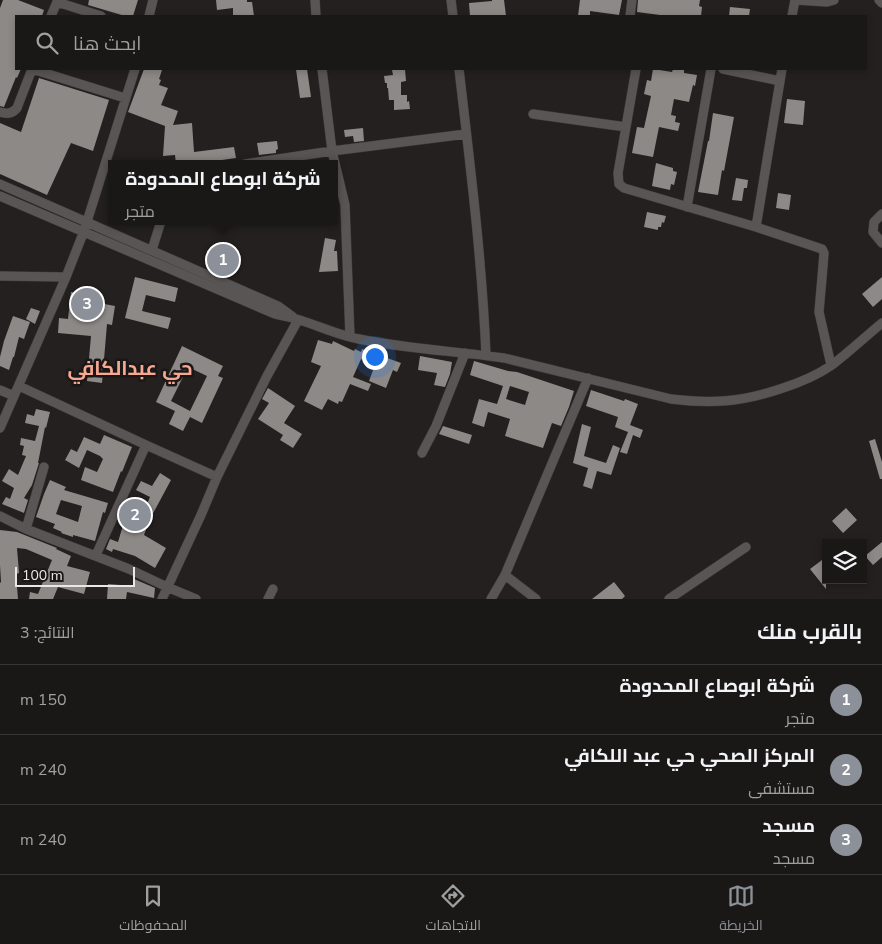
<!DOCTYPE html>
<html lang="ar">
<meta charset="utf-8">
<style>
:root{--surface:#1a1817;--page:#272524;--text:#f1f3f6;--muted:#9fa0a1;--line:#383736;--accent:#8c9099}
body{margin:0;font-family:"Nunito Sans",Cairo,sans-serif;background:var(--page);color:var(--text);direction:rtl}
.controls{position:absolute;right:15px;bottom:15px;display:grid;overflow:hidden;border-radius:0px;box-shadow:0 2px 8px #0003}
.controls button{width:45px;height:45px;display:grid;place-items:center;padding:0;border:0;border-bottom:1px solid var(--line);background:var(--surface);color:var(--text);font:25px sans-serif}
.scale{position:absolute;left:15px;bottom:12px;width:120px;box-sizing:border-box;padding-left:5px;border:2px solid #eae8e7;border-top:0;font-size:14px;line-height:18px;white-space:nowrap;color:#eae8e7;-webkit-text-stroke:4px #1a1716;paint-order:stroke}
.you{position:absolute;left:374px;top:356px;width:18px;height:18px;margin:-12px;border:4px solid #fff;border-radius:50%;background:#1a73e8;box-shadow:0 0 0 8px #1a73e833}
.badge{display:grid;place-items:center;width:32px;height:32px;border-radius:50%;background:var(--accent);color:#fff;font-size:16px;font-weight:700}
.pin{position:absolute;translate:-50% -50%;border:2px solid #fff;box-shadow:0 1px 5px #0006}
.popup{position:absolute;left:108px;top:160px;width:230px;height:65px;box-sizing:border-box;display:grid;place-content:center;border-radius:0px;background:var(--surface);filter:drop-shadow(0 1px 4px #0005);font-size:16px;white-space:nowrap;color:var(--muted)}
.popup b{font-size:19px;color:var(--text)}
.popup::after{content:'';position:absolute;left:50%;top:100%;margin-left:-10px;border:10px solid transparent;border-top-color:var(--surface)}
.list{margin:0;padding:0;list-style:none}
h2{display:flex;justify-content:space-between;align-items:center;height:65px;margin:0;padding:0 20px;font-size:21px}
h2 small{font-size:16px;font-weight:400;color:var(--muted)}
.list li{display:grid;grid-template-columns:32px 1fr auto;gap:15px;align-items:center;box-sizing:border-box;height:70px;padding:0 20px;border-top:1px solid var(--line)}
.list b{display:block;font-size:19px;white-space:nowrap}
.list p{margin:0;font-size:16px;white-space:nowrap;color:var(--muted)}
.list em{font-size:16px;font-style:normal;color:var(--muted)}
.icon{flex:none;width:28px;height:28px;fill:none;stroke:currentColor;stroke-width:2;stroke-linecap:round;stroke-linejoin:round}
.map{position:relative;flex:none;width:882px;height:599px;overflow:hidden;direction:ltr}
.search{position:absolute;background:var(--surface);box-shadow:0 2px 8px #0003;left:15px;right:15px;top:15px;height:55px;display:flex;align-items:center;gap:12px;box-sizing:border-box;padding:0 18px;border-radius:0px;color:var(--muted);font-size:19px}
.sheet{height:275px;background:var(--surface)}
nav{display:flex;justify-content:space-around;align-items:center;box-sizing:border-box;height:70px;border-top:1px solid var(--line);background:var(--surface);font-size:14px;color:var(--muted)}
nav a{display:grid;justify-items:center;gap:2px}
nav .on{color:var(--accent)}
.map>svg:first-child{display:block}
.building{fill:#8d8987;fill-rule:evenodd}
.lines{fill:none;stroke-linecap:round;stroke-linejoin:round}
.minor-casing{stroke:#3e3b3a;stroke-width:10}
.minor{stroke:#595554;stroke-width:9}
.labels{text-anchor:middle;stroke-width:5;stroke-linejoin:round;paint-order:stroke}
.district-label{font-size:20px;font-weight:bold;fill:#f7a892;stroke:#1a1716}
</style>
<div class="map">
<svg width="882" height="599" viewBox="0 0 882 599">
<rect width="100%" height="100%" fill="#23201f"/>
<path class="building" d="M3,0H18L44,10L42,16H16V69H21L17,78L16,77L4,107L0,106V8Z
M89,0H138L133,16H125L88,5Z
M216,0H247V2H252L254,16H233V8L217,10Z
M492,0H504L506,16H470L469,3L492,1Z
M580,0H622L619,15L590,11V16H578Z
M638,0H700L699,6L702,7L701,16H660V15L637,12Z
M730,7L750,9L749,16H729Z
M144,69H158L162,70L159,79L161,80L159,85L168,88L161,105L178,111L173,125L192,123L194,152L234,147L236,158L194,164H176L175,155L163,156L165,126L128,112Z
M296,69H307L311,97L300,98Z
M398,69H405L406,81L401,82V95H407V102L409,101L410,109L394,110V100H389L388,88H387V83H385L384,76L393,75L392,70H398Z
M653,69L672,72L673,69H679L684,70V73L697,75L695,86L693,85L689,102L674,99L671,115L676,116L675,122L680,123L678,131L659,127L653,157L632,153L637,127L644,128L651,96L644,94L647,80L651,81Z
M39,78L109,100L93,151L71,143L47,195L0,174V123L21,132Z
M787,99L805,101L803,125L784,123Z
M713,113L734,117L724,171L722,170L718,195L698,192L708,141H709Z
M363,128L364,141L354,142L353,136L345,137L344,130Z
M277,141L278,149L276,150V153L259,155L257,143Z
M656,163L673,168V171L677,172L674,185L671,184L670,190L652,186Z
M736,178L748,180L747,188H744L742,201L732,200Z
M778,193L791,195L789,210L776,208Z
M647,212L666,216L664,223L662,222L661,227H658V230L644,227Z
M325,238L336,240L334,251H337L338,271L319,272Z
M135,277L178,288L175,302L146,295L142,311L171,318L168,329L125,318Z
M882,277V299L873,307L862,294Z
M82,289L92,291L91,295L100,296L99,303L115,306L112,325L107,324L102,383L87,381L91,336L58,333L59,318L68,319L71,292L82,294Z
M31,308L40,311L35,324L26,319Z
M13,316L30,322L24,339L19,337L14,357H13L9,370L0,366V357L4,341Z
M318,340L332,344L333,341L354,351L355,349L361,352L362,349L401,363L397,372L393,370L386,388L369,381L375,365L361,359L353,377L371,384L368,391L350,384L342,402L339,401L338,404L328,399L322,410L304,401L321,366L311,362Z
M182,346L223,366L218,376L223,378L202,423L190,417L183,431L169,424L175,411L156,402ZM188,367L207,376L190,411L171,401Z
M420,356L452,362L450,374L445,387L434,385L437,373L418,370Z
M474,361L508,371L517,372L574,391L569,407L561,426L552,423L543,448L505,436L510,419L488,412L484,427L472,423L479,399L497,404L503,386L470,375ZM510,386L529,392L525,405L506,399Z
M268,388L295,406L284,423L302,434L293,448L280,440L283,435L258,419L269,403L262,399Z
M591,390L624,401L625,399L638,404L630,425L643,430L640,438L633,435L627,454L620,452L628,432L615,427L618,417L586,406Z
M36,409L50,412L46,428L45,427L38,463H39L32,485L24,498L28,500L24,513L2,504L6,497L10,499L14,488L2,481L9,469L18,475L26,456L22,455L24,446L20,445L21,438L35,441L39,426L25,423L27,414L34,416Z
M582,424L591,427L584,456L606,463L613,445L620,448L611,475L597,471L592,489L583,486L588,468L573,463Z
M443,426L472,435L469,444L439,434Z
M104,435L132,447L122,472L121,471L113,492L81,480L85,467L97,472L103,459L100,456L87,450L79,468L65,460L71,449L77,452L84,437L100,444Z
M875,439L882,462V479H880L869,441Z
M160,473L171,480L150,519L144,535L166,548L155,568L135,556L113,549L112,552L106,549L110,539L118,542L124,522L130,509L148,514L151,506L147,504L150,497L136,490L141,481L152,486Z
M50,480L66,487L64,490L108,503L105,513L103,512L95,541L73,535V537L61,533L62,532L53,528L55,524L36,517L44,494ZM61,500L82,506L78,522L56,514Z
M846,508L857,520L843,533L832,521Z
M0,530L17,532L57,548L56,549L71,556L67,566L90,572L84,594L58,587L53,599H29L30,592L38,594L52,560L26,549L17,548L19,573L16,574L18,599H0V583L1,582L0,565Z
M882,542V557L873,565L865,556Z
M826,557V589L810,569Z
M134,579L155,588L154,598L127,592L126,599H107L108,584L133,586Z
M614,582L625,596L622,599H592Z"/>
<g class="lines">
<defs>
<path id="minor" d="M315,0L316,16
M451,0L453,16
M796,0L827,2L834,0
M879,0L882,3
M51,16L57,2L101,16
M149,16L153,0
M630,16L632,0
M792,16L795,0
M32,69L125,98
M322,69L332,151L345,205L350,337
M459,69C470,164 482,259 486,355
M636,69L618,173L619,184L624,188L756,227L822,249L824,253L823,266L819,312L831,365
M723,69L780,81
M0,112C7,114 12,114 17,108L32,69
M533,114L626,127
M245,164L332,151L466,134
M0,184L278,306L293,317
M0,196L275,314C281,316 287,316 293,318C315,324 337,335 359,339C407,349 456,351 504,358L671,399C712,404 741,402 780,389C799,383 816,376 832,365C849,352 865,337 882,323
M687,207L711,69
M882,214L874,222L873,232L882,243
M756,227L782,69
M152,250L161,221
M0,276L66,277
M19,386L146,445
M0,390L14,396
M0,428L66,277L84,231L135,69
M422,453L436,426L465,353
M0,516L26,529L129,569L167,587L196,599
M26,529L44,467
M96,555L146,445L217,477
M505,575L536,599
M162,599L201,515L217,477L267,376L298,320
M268,599L273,589
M491,599L505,575L588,378
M669,599L746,547"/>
</defs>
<use href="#minor" class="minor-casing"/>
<use href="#minor" class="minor"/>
</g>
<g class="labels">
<g class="district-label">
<text x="130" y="375">حي عبدالكافي</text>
</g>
</g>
</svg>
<div class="controls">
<button><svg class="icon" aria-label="layers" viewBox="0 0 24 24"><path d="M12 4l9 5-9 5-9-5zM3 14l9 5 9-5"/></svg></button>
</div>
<div class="scale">100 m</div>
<div class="you"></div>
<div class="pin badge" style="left:223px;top:260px">1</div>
<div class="popup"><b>شركة ابوصاع المحدودة</b>متجر</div>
<div class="pin badge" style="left:135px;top:515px">2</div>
<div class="pin badge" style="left:87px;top:304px">3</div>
<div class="search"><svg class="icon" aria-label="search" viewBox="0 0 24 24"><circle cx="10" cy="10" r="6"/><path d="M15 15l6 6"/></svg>ابحث هنا</div>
</div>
<section class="sheet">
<h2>بالقرب منك<small>النتائج: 3</small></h2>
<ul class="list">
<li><span class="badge">1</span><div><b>شركة ابوصاع المحدودة</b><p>متجر</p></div><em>150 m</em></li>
<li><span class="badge">2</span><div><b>المركز الصحي حي عبد اللكافي</b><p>مستشفى</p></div><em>240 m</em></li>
<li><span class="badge">3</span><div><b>مسجد</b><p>مسجد</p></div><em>240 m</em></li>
</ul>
</section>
<nav>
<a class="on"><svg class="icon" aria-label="map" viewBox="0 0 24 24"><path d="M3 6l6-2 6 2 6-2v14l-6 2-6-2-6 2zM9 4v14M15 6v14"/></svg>الخريطة</a>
<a><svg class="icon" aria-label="directions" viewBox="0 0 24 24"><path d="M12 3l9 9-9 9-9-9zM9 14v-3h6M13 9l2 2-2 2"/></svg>الاتجاهات</a>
<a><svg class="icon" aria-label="saved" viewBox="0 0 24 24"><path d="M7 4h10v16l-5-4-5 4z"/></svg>المحفوظات</a>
</nav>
